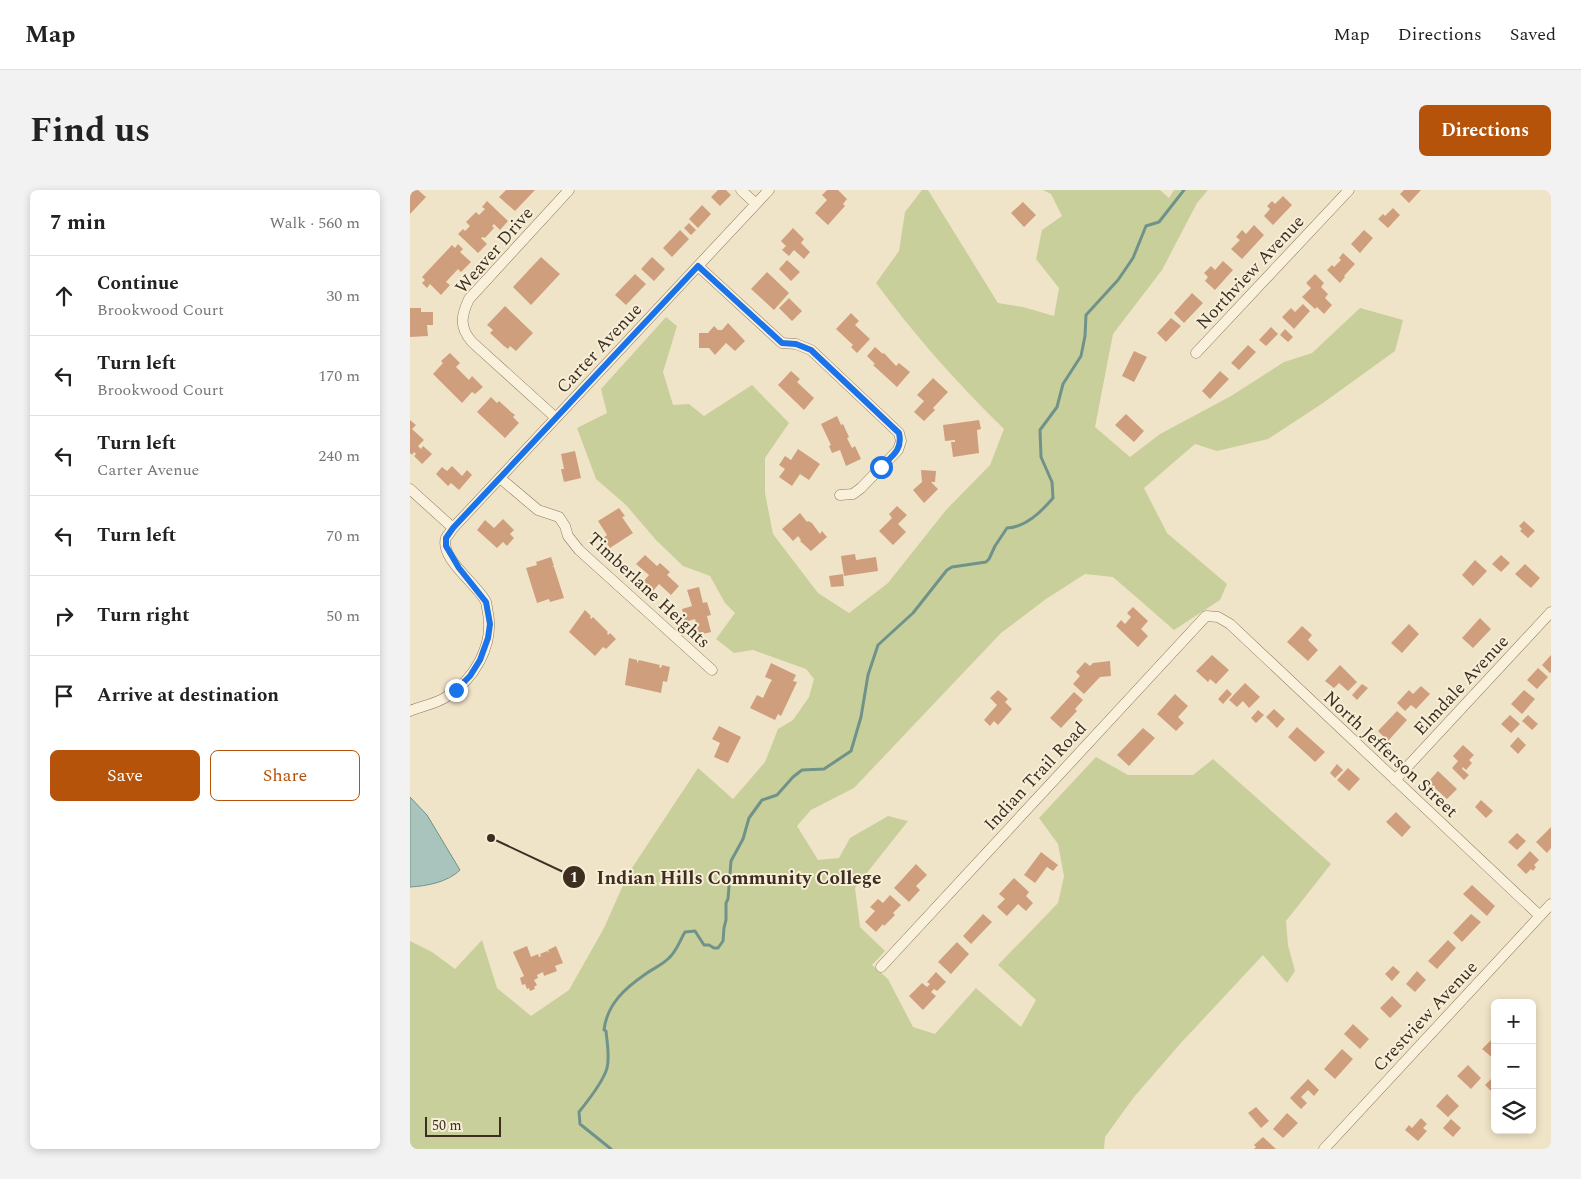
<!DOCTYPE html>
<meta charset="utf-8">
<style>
:root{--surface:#fff;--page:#f2f2f2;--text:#222;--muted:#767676;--line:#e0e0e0;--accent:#b45309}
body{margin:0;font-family:Spectral,serif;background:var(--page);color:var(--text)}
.controls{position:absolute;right:15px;bottom:15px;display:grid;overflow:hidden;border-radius:8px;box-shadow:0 2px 8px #0003}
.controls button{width:45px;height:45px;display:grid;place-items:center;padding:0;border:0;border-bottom:1px solid var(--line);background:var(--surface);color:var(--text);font:25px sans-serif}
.scale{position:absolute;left:15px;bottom:12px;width:76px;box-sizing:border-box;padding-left:5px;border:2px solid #3d2e20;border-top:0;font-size:14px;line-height:18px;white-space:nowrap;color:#3d2e20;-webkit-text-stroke:4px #f7eed8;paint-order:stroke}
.stop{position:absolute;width:15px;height:15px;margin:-11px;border:4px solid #1a73e8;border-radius:50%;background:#fff}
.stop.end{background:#1a73e8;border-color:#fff;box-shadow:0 1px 5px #0008}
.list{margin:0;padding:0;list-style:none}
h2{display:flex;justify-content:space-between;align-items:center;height:65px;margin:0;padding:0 20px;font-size:21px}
h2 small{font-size:16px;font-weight:400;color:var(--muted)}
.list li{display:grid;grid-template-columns:32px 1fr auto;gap:15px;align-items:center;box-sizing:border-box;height:80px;padding:0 20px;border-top:1px solid var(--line)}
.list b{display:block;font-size:19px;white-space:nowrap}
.list p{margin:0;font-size:16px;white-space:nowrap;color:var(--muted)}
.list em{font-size:16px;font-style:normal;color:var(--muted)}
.actions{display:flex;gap:10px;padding:15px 20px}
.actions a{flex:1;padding:11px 0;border:1px solid var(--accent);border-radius:8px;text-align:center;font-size:18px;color:var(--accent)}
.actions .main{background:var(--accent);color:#fff}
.icon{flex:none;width:28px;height:28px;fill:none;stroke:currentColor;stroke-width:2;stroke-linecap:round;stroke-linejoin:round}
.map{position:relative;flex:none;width:1141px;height:959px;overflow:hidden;border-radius:8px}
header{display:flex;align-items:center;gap:30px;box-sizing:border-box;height:70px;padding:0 25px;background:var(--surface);border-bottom:1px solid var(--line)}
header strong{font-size:24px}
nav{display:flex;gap:28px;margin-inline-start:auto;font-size:18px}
.intro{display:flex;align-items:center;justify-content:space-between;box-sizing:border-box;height:120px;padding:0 30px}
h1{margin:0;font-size:35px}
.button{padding:12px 22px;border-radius:8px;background:var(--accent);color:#fff;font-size:18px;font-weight:700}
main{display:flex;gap:30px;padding:0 30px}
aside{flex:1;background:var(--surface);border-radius:8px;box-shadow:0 2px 8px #0003}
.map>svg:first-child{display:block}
.green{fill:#c9cf9b}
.water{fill:#a9c4bc;stroke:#6f938a}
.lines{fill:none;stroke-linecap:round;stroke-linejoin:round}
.stream{stroke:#6f938a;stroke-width:3}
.building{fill:#cf9f7d}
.minor-casing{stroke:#8d765c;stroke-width:11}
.minor{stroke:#faf1dc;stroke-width:10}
.route{stroke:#1a73e8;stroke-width:6}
.labels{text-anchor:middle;stroke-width:4;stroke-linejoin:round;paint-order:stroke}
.street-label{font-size:18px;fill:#3d2e20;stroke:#f7eed8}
.leader{fill:none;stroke:#3d2e20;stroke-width:2}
.callout-dot{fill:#3d2e20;stroke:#f7eed8;stroke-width:2}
.mark-label{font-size:15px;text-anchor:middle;font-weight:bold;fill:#fff}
.callout-label{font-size:19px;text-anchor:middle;font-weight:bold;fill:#3d2e20;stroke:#f7eed8;stroke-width:4;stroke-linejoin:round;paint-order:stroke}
</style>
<header>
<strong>Map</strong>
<nav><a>Map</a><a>Directions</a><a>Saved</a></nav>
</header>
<div class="intro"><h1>Find us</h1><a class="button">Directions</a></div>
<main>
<aside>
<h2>7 min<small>Walk · 560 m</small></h2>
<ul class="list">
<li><svg class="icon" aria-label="ahead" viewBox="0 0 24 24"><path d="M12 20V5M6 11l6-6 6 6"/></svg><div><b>Continue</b><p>Brookwood Court</p></div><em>30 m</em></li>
<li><svg class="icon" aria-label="left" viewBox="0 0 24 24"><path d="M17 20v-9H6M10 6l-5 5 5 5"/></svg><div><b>Turn left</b><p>Brookwood Court</p></div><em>170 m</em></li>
<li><svg class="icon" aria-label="left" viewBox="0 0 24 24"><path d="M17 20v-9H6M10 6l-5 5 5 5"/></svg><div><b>Turn left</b><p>Carter Avenue</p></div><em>240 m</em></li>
<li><svg class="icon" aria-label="left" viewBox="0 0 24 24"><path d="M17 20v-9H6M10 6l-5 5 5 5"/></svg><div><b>Turn left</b></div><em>70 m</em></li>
<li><svg class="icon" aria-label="right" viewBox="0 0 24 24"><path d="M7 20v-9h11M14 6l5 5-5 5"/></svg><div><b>Turn right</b></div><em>50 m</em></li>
<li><svg class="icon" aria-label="arrive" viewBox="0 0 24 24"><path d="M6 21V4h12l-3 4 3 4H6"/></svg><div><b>Arrive at destination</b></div></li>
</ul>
<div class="actions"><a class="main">Save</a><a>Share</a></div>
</aside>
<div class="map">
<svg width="1141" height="959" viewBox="0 0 1141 959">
<rect width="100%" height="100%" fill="#f0e4c8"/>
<path class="green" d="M512,0H518L588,113L613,117L644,126L649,98L626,69L632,40L652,26L641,4L633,0H750L759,8L764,0H798L787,13L752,80L703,144L685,237L720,267L750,244L821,206L874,172L902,163L950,118L993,130L985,161L913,213L858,249L807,261L785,254L734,298L757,343L817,394L810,410L764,440L703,387L675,384L636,409L591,443L444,598L401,620L387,636L408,670L429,668L440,648L478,626L498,631L445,698L450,737L475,761L462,775L478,789L503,837L525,844L566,798L611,837L626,810L588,775L648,713L654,686L648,654L629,628L686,567L718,585H783L803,569L921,674L876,731L878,755L885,781L877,793L853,765L770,854L724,907L695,947L694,959H0V751L22,762L45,779L72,750L87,798L121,826L159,800L194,738L218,684L288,578L323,609L355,572L368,539L383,530L399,507L404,489L396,479L343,460L324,463L306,449L325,423L315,413L300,386L273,376L246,350L216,315L186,289L167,238L197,223L191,199L256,127L267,136L253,182L263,215L279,214L294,226L342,195L379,233L355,268V303L363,344L408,403L439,423L478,393L536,320L580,275L594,239C547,193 505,146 466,93L489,61L495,22Z"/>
<path class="water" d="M0,607L17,625L50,680C38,692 17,696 0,697Z"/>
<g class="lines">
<path class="stream" d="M201,959L170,934L169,922C177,912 194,890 197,878C200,867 197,852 196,841L194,840C197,814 215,798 237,783C244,778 252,775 259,768C267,761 270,750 275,742L285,741L294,755H299L304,758H308L313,751L314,738L316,730V713L318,709L321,671L333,649L339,628L352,610L367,605L383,587L392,580L414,579L441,561L451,527L458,485L468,455L503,423L537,380L542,377L576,372L579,369L585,356L597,338C616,337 631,322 643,308L642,292L631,267L630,240L647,217L653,194L671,166L675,146L676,125L708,90L723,68L736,36L749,32L774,0"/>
</g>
<path class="building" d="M0,0H8L16,7L0,24Z
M96,0H125L105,21L89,7Z
M308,0H316L321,5L310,16L301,7Z
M417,0H428L437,9L433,14L435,16L418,35L405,23L417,10L412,5Z
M994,0H1011L999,13L990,4Z
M873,6L882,15L863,35L854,26L860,19L857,16L862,11L865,14Z
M77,11L98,31L90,40L84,34L82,36L84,38L75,48L73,47L71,48L77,54L68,63L48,44L53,39L55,41L60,36L56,32L66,22L69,25L75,19L72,17Z
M613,12L626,25L614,37L601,23Z
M292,15L301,24L288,38L279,29Z
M983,18L990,25L978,38L968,29L973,24L975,26Z
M279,33L286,40L281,45L274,38Z
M844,35L854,45L832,69L821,59L830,50L826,47L832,40L836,44Z
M383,38L394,49L391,53L400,62L394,69L384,60L379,66L372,60L376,56L371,51Z
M270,40L279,49L262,67L253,58Z
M954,40L963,48L950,63L941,54Z
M48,54L53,59L50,62L61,72L51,82L48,79L36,92L40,95L31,105L20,94L17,98L12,93L15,90L12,87L42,55L45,58Z
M933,63L945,74L934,86L935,87L930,93L917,80L922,75L924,77L931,70L929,68Z
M131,67L150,84L121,115L103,97Z
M242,67L255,79L244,91L231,79Z
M377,70L390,82L381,91L369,79Z
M813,71L823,80L805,100L795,91L798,87L794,83L801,76L805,80Z
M357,82L379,103L364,120L341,99Z
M225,84L236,94L216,115L205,105Z
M905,84L914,93L911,97L918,104L915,108L922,115L914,124L907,117L905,119L892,107L901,98L896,93Z
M782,103L793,113L774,133L764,123Z
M379,108L392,121L382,131L369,118Z
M893,114L900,121L884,139L872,127L881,118L885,122Z
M95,116L123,143L106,161L100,156L98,159L94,156L80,143L83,140L77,135Z
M0,118H11V122H23V135H17L18,146L0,147Z
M441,123L449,131L445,135L460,149L447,163L441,157L443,155L426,139Z
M761,128L771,136L756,152L747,143Z
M318,133L335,151L325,161L316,153L305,165L299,158H289V143H298L304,136L308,140H312Z
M861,137L868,144L856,156L849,150Z
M875,139L883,147L878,152L870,145Z
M838,155L846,162L829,180L821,173Z
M465,157L473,164L474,163L486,176L489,173L500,182L487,197L463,175L465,174L457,166Z
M724,161L737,167L724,192L712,186Z
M40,163L50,173L46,177L59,190L62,186L73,197L65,204L62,202L52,213L23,184L33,173L31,171Z
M381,181L390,189L387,192L404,208L394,220L368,195Z
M810,181L819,189L800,209L792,201Z
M523,188L538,202L523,218L525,220L514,231L504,222L514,211L507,205Z
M81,207L87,213L89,211L101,222L105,225L103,227L109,233L95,248L67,222Z
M716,224L734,241L724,252L705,235Z
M427,226L431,235L433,234L439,247L437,248L442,258L445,256L451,269L436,276L430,260L422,263L419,256L421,255L411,234Z
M0,230L6,235L2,239L14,250L8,256L11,259L13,256L22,264L12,274L4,266L6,264L4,262L2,265L0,263Z
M569,230L571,239L567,240L569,263L543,267L541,252H545V250L535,251L533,235Z
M388,259L410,274L399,290L390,284L382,296L369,287L375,279L369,275L375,266L381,270Z
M165,261L171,288L154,292L151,279H154L151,264Z
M42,276L52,286L57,280L62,285L49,300L41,293L38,296L26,284L32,277L37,281Z
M511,280L526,281L525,292H521L528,299L514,313L503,300L512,292Z
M487,316L497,325L488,334L496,342L483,355L469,341L482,328L479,324Z
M209,318L215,326L212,327L223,343L200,358L193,348L197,345L188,331Z
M390,323L397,332L398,331L402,333L410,344L412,341L417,347L401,361L390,351L391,350L388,346L383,351L372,339Z
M93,329L104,340L100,344L104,348L97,356L93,352L87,358L67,340L75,330L84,338Z
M1114,331L1125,341L1118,348L1110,341L1112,339L1109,336Z
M445,364L446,370L466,367L468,381L434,386L431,366Z
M235,365L247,376L250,373L260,382L257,385L269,396L261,405L249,394L242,402L232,393L239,385L226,374Z
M1091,365L1100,373L1091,382L1082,374Z
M141,367L144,376L142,377H144L154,408L140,412L139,409L127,413L116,378L127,375L126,372Z
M1065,370L1077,381L1063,396L1052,385Z
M1115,374L1130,388L1121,398L1105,384Z
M433,384L434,396L421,397L419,386Z
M289,397L293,413L297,412L301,425L297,426L301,442L289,445L285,429L275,432L272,419L282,416L277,400Z
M723,417L738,431L731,439L738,446L728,457L706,436L711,430L715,434L721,427L717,423Z
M175,420L181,426L180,427L181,429L183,427L198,442L197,443L198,445L200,443L206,449L196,459L193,457L185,466L159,442Z
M1070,428L1081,439L1063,458L1052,448Z
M999,434L1009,444L992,463L981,453Z
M892,436L902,445L898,450L908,460L898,471L877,452Z
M802,465L819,480L806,494L800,489L798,492L786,481Z
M1141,465V482L1140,483L1132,475Z
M219,468L227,470V473L229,470L250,475L249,477L251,478L252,475L260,477L257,492L253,491L251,503L215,495Z
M700,471L701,486L690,487L674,504L663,494L670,486L666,482L675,472L680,476L683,473Z
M361,473L386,485L383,491L387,492L371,526L368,524L365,530L340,518L347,505L353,508L360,493L362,490L355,487Z
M930,475L947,492L938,501L929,493L924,498L915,491Z
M1128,478L1138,487L1127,499L1117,490Z
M835,493L850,507L839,518L833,511L827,517L819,510Z
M952,494L958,498L947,510L942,505Z
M1011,496L1020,504L1006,519L1001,515L995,521L987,513L999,500L1003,504Z
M817,499L822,504L813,514L808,509Z
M588,500L598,509L595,512L602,519L588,535L584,531L580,536L574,530L587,515L580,508Z
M1114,500L1125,509L1112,524L1101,514Z
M664,502L673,510L665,519L667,521L651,538L640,528Z
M765,504L778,516L768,527L774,533L766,541L747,524Z
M864,519L875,529L867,538L856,527Z
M848,520L854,525L846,533L841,528Z
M987,521L997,530L978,551L968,541Z
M1100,525L1110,534L1101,543L1091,534Z
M1118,525L1128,534L1122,540L1112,531Z
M309,536L331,547L318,573L304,567L310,553L302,549Z
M887,537L915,562L905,572L878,547Z
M733,538L745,548L719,576L707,565Z
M1108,547L1116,555L1108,564L1100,556Z
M1053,555L1064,565L1059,570L1062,573L1056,580L1053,577L1052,579L1059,585L1054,590L1042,578L1048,571L1043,566Z
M927,574L933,580L925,588L920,583Z
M938,578L950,589L939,601L927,590Z
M1028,581L1047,599L1037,609L1018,592Z
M1071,610L1083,621L1076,628L1065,617Z
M986,622L1001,637L992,647L976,632Z
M1141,637V658L1137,663L1126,652Z
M1107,643L1116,651L1107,660L1098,652Z
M1120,661L1129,670L1124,675L1126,677L1123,681L1121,679L1116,684L1107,675Z
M631,662L648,675L643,681L637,677L625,693L614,685Z
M506,674L517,685L506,696L510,700L499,712L484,698Z
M604,688L619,702L616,706L623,713L616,721L608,714L597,726L587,717L595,709L589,704Z
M1062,695L1085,716L1077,726L1053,704Z
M480,705L491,715L483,723L485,725L474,736L473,734L466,742L455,732L465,721L460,717L468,709L473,713Z
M573,724L582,732L561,754L553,746Z
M1061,724L1071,732L1052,752L1043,743Z
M1038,750L1046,758L1027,779L1018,771Z
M547,752L559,764L541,784L528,772Z
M117,756L121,767L128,764L129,767L131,766L130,764L137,761L139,763L138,760L146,756L153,773L145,776L147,781L134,786L133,782L127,785L128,788L124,790L127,795L124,797L125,799L120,801L119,798L117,799L115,794L112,795L110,788L114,786L103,762Z
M983,776L990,782L982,791L975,784Z
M1007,781L1016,790L1005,802L996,794Z
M526,782L536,792L527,801L524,799L521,802L526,806L513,820L499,806L512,793L517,797L520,794L517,792Z
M982,806L992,816L980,828L970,818Z
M943,834L959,849L950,859L934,844Z
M1085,846V870L1072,859Z
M932,859L943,869L925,889L914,879Z
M1058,875L1071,888L1061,899L1047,886Z
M1085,885V901L1083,903L1075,895Z
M898,889L909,900L904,906L898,900L891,907L897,913L891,919L880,908Z
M1037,904L1049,916L1038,927L1026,916Z
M846,917L859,931L851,938L838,923Z
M877,923L888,933L873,948L863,939Z
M1011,928L1017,934L1013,938L1017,941L1008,951L995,940L999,935L1002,938Z
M1041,929L1051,938L1043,947L1033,938Z
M853,947L866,959H844L846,957L844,955Z"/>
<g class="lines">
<defs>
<path id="minor" d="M331,0L346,14
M288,76L372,153L386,154L401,160L489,243L491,251L488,260L451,298L443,304L430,305
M786,163L939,0
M146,228L62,152C49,137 51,126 59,109L159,0
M90,288L128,320L149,327L155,336L158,346L169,360L302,480
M0,299L43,338
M0,521C11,516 26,514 36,507C64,490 84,456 78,423C77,420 77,415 76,412C68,395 29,368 36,348C38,345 41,341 43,338L359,0
M985,590L1141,422
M471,777L796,426L808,427L820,434L1130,726
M914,959L1141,714"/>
</defs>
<use href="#minor" class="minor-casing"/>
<use href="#minor" class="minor"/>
</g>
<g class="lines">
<path class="route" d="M46,500L60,486L70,470L78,448L80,434L76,412L49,378L36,356V348L43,338L288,76L372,153L386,154L401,160L489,243C493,260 482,266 471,277"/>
</g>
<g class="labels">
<g class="street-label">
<text transform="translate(84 60) rotate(-49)" y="6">Weaver Drive</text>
<text transform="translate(840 82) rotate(-47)" y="6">Northview Avenue</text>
<text transform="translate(189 158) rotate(-47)" y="6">Carter Avenue</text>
<text transform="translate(239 400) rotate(43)" y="6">Timberlane Heights</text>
<text transform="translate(1051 495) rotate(-47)" y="6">Elmdale Avenue</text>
<text transform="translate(981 564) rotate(43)" y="6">North Jefferson Street</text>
<text transform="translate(625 586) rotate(-47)" y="6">Indian Trail Road</text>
<text transform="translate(1015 826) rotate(-47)" y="6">Crestview Avenue</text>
</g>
</g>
<path class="leader" d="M81 648L164 687"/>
<g class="callout-dot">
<circle cx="81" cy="648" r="5"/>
<circle cx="164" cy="687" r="12"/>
</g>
<g class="mark-label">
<text x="164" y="692">1</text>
</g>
<g class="callout-label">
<text x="329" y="694">Indian Hills Community College</text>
</g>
</svg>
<div class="controls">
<button>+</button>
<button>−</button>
<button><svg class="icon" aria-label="layers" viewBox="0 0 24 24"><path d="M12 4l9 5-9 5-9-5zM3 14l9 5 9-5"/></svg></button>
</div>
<div class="scale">50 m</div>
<div class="stop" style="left:471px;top:277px"></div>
<div class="stop end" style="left:46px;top:500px"></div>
</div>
</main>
